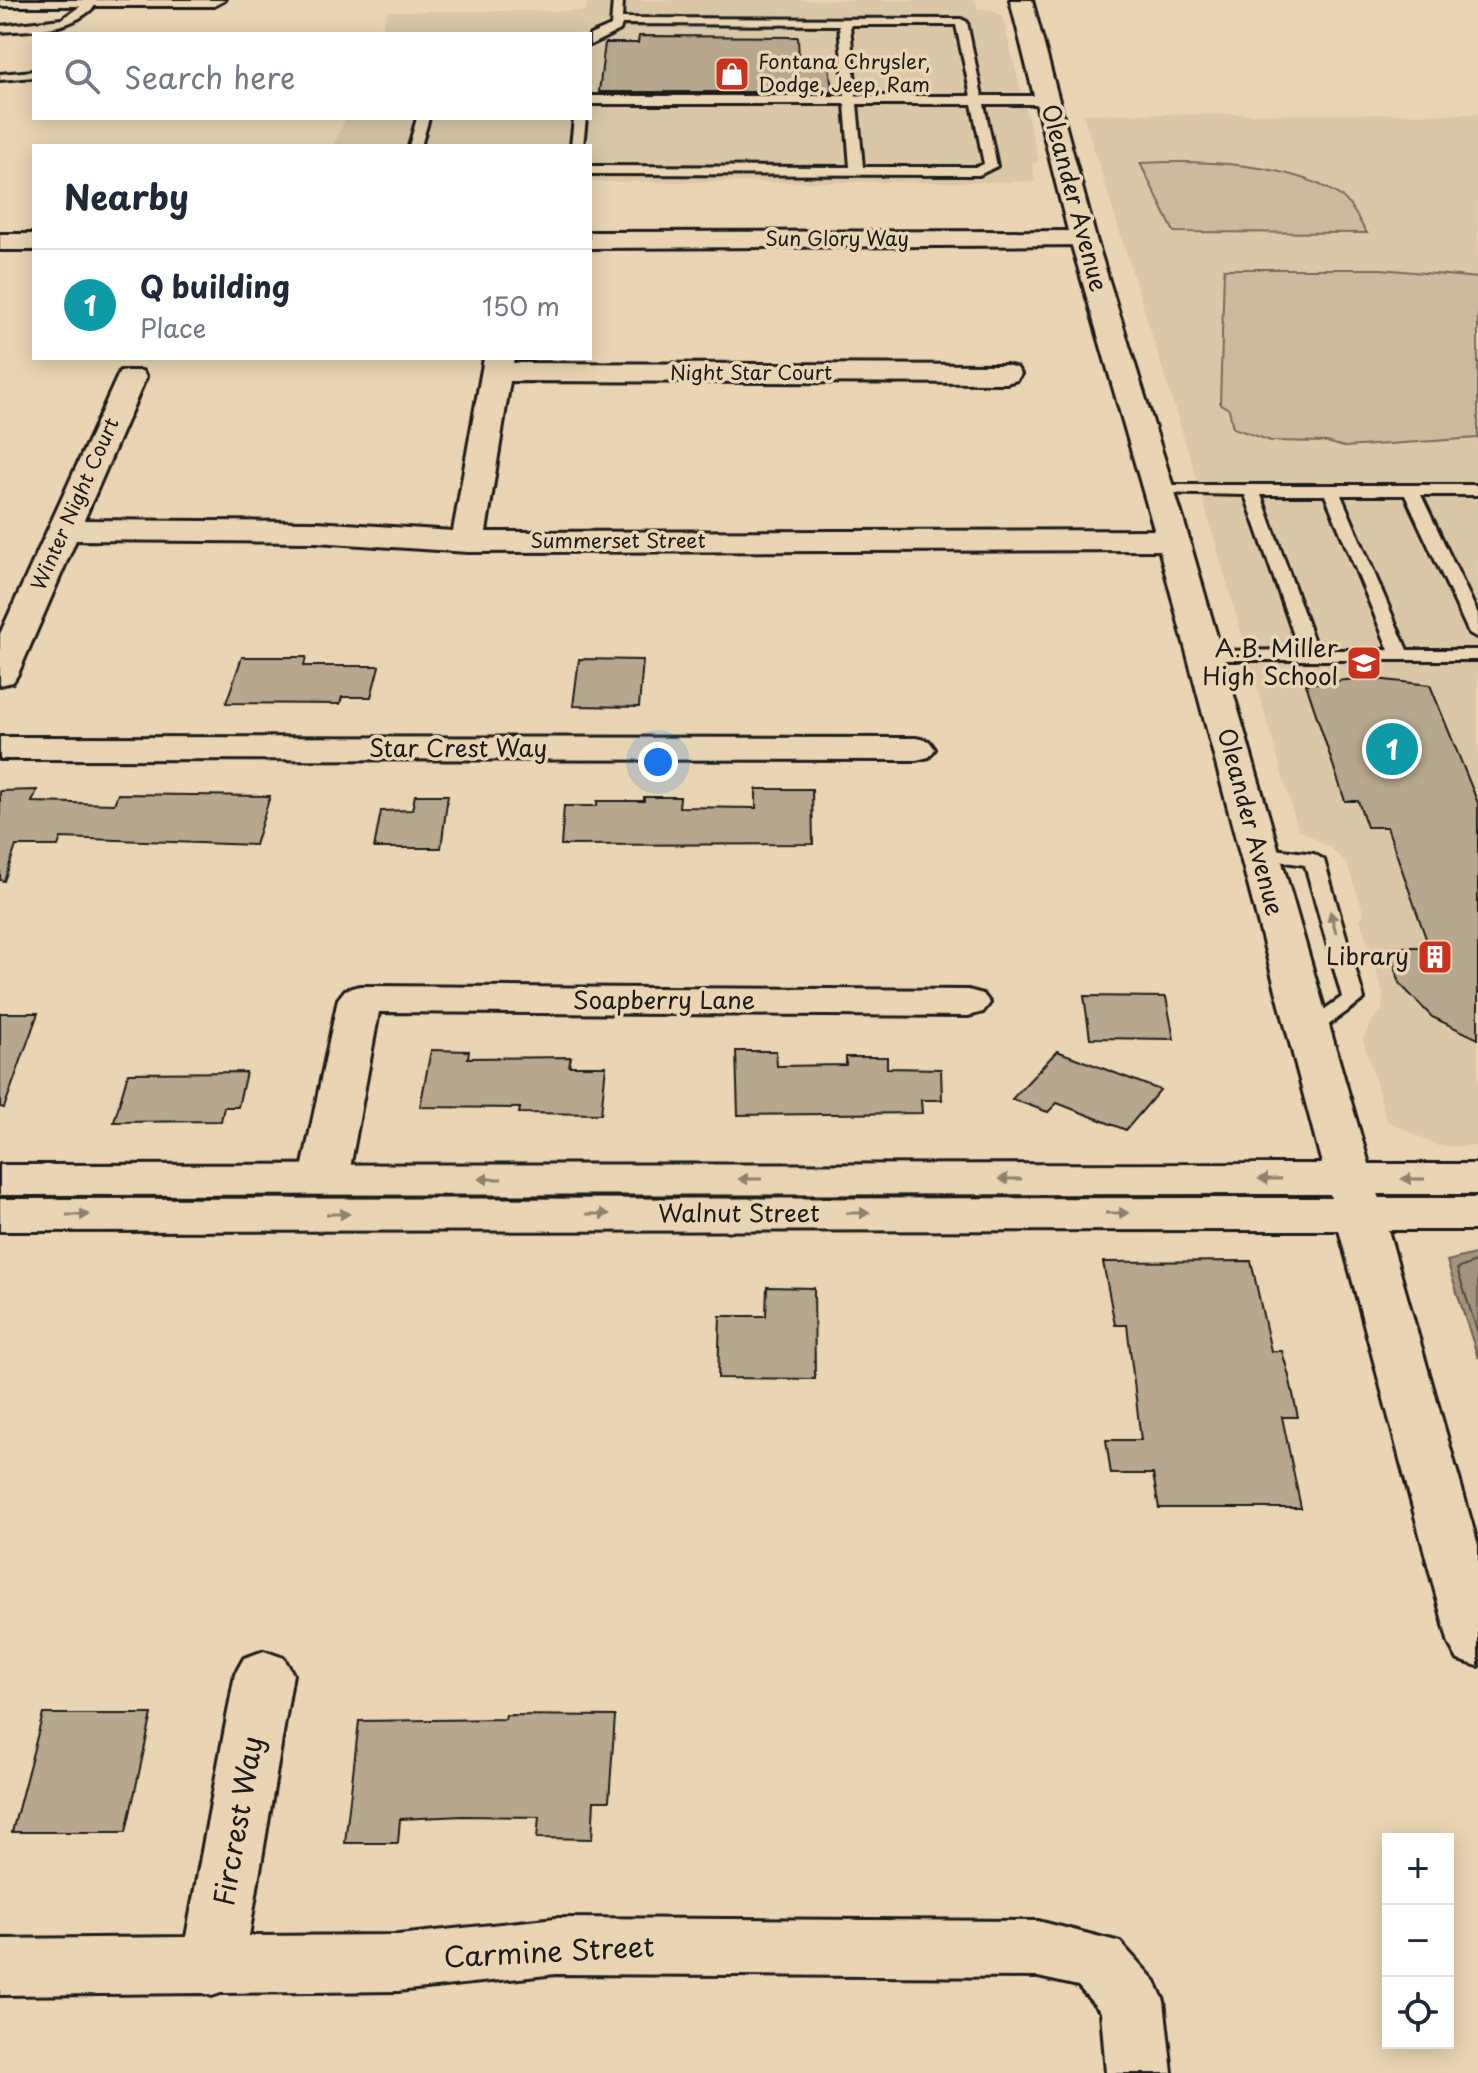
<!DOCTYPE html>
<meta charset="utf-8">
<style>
:root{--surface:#fff;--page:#f6f6f7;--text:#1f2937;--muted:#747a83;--line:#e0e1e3;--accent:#b45309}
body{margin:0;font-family:"Playpen Sans",sans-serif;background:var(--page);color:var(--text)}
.controls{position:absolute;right:24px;bottom:24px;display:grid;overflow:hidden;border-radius:0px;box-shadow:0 4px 20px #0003}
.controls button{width:72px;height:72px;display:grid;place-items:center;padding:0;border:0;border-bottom:2px solid var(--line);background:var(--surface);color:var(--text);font:40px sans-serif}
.you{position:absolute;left:658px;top:762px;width:28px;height:28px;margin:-20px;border:6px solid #fff;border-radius:50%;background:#1a73e8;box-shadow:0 0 0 12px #1a73e833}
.badge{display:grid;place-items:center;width:52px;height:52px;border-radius:50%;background:var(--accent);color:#fff;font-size:26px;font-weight:700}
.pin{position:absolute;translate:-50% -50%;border:4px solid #fff;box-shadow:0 2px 8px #0006}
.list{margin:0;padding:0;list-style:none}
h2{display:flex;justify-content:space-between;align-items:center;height:104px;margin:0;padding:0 32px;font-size:34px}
h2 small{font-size:26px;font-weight:400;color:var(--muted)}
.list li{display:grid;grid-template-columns:52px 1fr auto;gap:24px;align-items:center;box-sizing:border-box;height:112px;padding:0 32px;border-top:2px solid var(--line)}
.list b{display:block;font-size:30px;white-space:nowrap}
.list p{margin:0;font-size:26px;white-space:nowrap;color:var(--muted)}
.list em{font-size:26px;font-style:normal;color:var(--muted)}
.icon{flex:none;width:44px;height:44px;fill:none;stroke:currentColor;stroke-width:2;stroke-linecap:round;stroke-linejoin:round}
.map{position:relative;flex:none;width:1478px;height:2073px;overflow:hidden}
.search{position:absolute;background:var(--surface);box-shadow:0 4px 20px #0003;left:32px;top:32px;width:560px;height:88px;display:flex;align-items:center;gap:20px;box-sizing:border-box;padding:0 28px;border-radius:0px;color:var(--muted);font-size:30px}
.panel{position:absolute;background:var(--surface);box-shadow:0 4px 20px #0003;left:32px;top:144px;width:560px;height:216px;border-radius:0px}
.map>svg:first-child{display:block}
.built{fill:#dac7a8}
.green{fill:#cbba9d;stroke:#746b5c;stroke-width:2}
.water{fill:#a1937e;stroke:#6c6357;stroke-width:2}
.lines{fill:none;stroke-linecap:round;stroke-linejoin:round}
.shore{stroke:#514c43;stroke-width:2}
.building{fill:#b6a78e;stroke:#1c1c1c;stroke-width:2}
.service-casing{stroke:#1c1c1c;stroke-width:6}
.minor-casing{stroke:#1c1c1c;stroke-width:6}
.tertiary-casing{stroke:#1c1c1c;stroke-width:6}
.service{fill:#e9d5b3;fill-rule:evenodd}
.minor{fill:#e9d5b3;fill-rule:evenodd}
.tertiary{fill:#e9d5b3;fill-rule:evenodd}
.oneway{fill:#8d826f}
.labels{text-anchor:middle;stroke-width:7;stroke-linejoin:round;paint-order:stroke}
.far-poi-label{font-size:20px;fill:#1c1c1c;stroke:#e9d5b3;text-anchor:start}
.far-street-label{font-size:20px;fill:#1c1c1c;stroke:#e9d5b3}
.street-label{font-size:24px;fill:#1c1c1c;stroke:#e9d5b3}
.poi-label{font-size:24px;fill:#1c1c1c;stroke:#e9d5b3;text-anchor:end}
.near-street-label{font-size:28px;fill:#1c1c1c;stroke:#e9d5b3}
</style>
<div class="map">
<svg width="1478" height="2073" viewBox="0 0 1478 2073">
<rect width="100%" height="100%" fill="#e9d5b3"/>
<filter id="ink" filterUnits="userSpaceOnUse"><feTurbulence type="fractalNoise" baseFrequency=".0125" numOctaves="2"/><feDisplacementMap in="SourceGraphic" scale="16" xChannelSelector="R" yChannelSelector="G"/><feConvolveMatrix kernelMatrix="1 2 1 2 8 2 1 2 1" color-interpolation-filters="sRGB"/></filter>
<g filter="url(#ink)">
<path class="built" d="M588,0H975L978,9L993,10L1002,16L1039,161L1032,164L1035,182H590V146H333L346,118H590V34H380L388,11H586Z
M1083,114H1478V1146H1438L1387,1121L1363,1039L1371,1022L1382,1011L1383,994L1360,919L1364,914L1347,864L1331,848L1298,829L1198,483Z"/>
<path class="green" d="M1140,163C1199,160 1291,162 1342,197C1352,204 1360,223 1367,233L1174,232Z
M1224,269H1381L1478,278V438L1344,447L1327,442L1271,441L1233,428L1229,409L1220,404Z"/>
<path class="water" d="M1478,1253V1358L1447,1261Z"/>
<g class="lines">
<path class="shore" d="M1478,1261L1457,1269L1478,1333"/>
</g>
<path class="building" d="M639,36L798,37L799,62H829L832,92H599L605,43H638Z
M242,657H306L304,666H379L371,697H342L340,704L226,703Z
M579,659L643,660L639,707L573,706Z
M1366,678L1430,685L1478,803V1039L1432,1017L1400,984L1389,947H1429L1387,827H1367L1358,801H1345L1306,684Z
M756,789H812L813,844L561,845L564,806H597V801H644V797H680L679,807L756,808Z
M37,790L32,802L114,804L118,794L270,796L255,845L61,838L58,846H16L4,881L0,880V791Z
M415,795H448L441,848H374L381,811L412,810Z
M1084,996L1166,997L1174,1039L1090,1038Z
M0,1013H38L4,1108L0,1107Z
M431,1050L469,1051L468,1058L571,1057L569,1066H606L601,1114L519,1113L520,1108L420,1107Z
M736,1051H776L777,1066L846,1065V1057H887V1068L941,1069L942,1100H921L922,1113L738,1115Z
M1057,1051L1160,1090L1126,1130L1057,1103L1048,1112L1012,1099Z
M246,1072L238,1107H224L221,1121L114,1122L128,1073Z
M1251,1261L1271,1351H1282L1289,1376L1298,1417H1282L1301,1508H1159L1153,1474H1111L1106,1440H1141L1127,1325H1115L1103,1262Z
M767,1287L814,1288L815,1379L718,1378L720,1316H766Z
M43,1714H152L126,1832H12Z
M506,1715L615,1716L609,1801H594L592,1839L537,1838L539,1817L462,1816L400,1819L398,1843H345L359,1721L505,1719Z"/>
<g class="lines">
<defs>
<path id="service" d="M89,0H100C76,32 36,29 0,32V26L62,19Z
M613,0H623L622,18L961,19L967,22L982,96H1047L1053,100L1047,104H984L997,166L979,175L590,174V166L850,167L845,104H590V96H845L839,25L622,24L620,30L590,45V35L611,26ZM850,25H956L971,96H856ZM857,104H972L984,164L977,167H863Z
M34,71V77L0,80V74Z
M417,118H429L421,146H409Z
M574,118H586L583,146H571Z
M1158,485H1478V495H1421L1478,614V638L1469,633L1405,495H1341L1407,650H1478V660H1199L1196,656L1205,651L1299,650L1245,495L1152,493L1150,490ZM1261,495H1325L1389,650H1317Z
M1258,847L1314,854L1324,860L1364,999L1316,1034L1308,1036L1297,1029L1342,997L1305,865L1251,857L1248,853Z"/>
<path id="minor" d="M1083,231L1092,233L1096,239L1092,245L590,248V232Z
M0,234H34V250H0Z
M484,358H514L513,363L1006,365L1017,368L1021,374L1017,380L1006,383L510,381L486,532L1173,530L1185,533L1190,540L1185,547L1173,550L468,552L316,542L76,540L18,674L13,682L0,685V634L120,371H142L146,377L84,520L316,522L453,531Z
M0,737L916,738L929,741L935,749L929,757L916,760L0,759Z
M360,986L968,990L983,994L990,1003L983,1012L968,1016L379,1012L348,1179L341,1190L324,1194L307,1190L300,1179L338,999L345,990Z
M264,1651L284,1658L293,1674L249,1936L398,1935L556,1918L1038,1921L1120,1942L1155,1981L1164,2001L1172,2073H1106L1101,2012L1078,1986L1038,1977L556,1974L398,1991L221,1993L212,1996L203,1993L0,1995V1939L186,1937L235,1674L244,1658Z"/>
<path id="tertiary" d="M0,0H225L214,6H0Z
M1010,0H1032L1096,239L1184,522L1369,1164H1478V1194H1377L1379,1198H1478V1230H1388L1478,1545V1666L1458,1660L1449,1644L1339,1230L0,1231V1199L1331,1198L1330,1194L0,1195V1165L1322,1164L1152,522L1070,239Z"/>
</defs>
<use href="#service" class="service-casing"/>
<use href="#minor" class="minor-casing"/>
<use href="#tertiary" class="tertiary-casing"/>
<use href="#service" class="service"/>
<use href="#minor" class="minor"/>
<use href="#tertiary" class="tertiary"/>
</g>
<defs><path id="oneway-solid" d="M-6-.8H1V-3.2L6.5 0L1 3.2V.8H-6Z" transform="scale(2)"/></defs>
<g class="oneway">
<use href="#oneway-solid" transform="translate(1333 922) rotate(-105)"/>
<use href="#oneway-solid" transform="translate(490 1179) rotate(180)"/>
<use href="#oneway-solid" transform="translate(750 1179) rotate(180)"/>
<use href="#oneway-solid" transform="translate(1010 1179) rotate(180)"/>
<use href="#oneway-solid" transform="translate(1270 1179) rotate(180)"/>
<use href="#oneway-solid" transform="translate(1413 1179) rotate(-180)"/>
<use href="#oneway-solid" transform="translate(858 1213)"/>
<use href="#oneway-solid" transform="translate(1117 1213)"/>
<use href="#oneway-solid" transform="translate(338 1214)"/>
<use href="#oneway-solid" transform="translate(598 1214)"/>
<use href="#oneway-solid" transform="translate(78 1215)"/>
</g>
</g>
<defs>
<symbol id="shop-square" viewBox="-11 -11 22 22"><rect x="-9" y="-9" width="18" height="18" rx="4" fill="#c8321e" stroke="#e9d5b3"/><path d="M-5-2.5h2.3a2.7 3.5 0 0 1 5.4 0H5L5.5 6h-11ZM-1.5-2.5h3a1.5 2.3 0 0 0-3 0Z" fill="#fff"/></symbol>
<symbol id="school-square" viewBox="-11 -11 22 22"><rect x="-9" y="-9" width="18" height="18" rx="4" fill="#c8321e" stroke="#e9d5b3"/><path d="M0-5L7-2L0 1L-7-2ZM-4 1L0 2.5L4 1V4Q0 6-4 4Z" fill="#fff"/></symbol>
<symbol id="building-square" viewBox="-11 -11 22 22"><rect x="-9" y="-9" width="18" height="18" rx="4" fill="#c8321e" stroke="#e9d5b3"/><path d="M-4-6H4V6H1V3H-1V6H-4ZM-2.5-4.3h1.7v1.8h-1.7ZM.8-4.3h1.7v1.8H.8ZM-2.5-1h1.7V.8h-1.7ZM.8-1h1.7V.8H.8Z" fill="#fff"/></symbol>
</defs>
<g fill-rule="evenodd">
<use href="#shop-square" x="712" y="54" width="40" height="40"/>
<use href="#school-square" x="1344" y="643" width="40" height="40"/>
<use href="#building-square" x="1415" y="937" width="40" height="40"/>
</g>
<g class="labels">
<g class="far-poi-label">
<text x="758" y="69">Fontana Chrysler,<tspan x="758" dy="23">Dodge, Jeep, Ram</tspan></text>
</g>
<g class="far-street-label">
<text x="837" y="246">Sun Glory Way</text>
<text x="751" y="380">Night Star Court</text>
<text transform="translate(75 504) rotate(-66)" y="7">Winter Night Court</text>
<text x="618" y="548">Summerset Street</text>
</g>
<g class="street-label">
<text transform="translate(1074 198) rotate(75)" y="8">Oleander Avenue</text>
<text x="458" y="757">Star Crest Way</text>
<text transform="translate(1250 822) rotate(75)" y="8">Oleander Avenue</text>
<text x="664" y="1009">Soapberry Lane</text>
<text x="739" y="1222">Walnut Street</text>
</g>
<g class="poi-label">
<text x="1338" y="657">A.B. Miller<tspan x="1338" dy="28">High School</tspan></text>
<text x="1409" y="965">Library</text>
</g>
<g class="near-street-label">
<text transform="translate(238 1821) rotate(-80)" y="10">Fircrest Way</text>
<text transform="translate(549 1952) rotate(-3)" y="10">Carmine Street</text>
</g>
</g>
</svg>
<div class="controls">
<button>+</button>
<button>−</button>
<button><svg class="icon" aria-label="locate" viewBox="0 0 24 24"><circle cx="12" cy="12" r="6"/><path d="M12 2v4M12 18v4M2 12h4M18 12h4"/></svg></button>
</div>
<div class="you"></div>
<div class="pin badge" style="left:1392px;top:749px;background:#0f9aa8">1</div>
<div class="search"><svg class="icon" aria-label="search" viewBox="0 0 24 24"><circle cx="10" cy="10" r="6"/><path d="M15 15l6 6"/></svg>Search here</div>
<section class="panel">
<h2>Nearby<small></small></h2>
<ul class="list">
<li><span class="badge" style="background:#0f9aa8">1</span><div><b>Q building</b><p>Place</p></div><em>150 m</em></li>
</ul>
</section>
</div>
